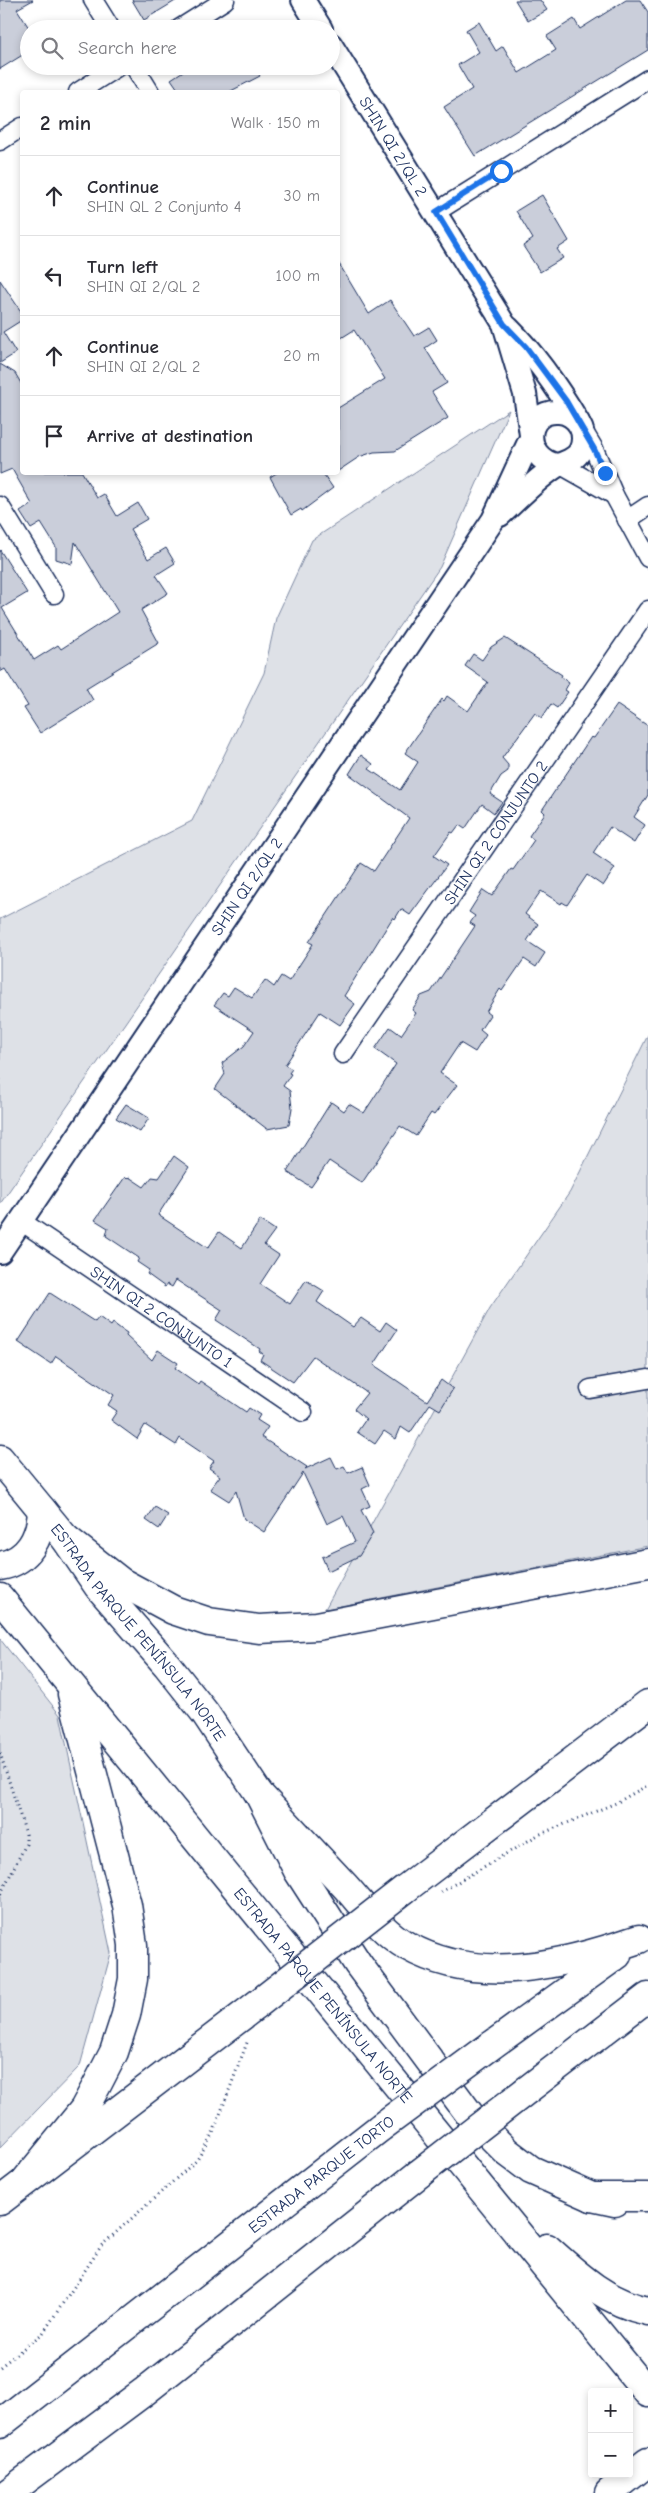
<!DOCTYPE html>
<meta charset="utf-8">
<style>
:root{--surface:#fff;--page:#f2f2f3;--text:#2b2b33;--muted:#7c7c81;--line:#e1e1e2}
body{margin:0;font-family:"Comic Neue",sans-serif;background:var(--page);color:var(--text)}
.controls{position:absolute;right:15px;bottom:15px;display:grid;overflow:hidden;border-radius:5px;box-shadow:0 2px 8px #0003}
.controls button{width:45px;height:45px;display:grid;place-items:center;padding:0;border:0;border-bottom:1px solid var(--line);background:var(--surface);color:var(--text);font:25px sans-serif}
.stop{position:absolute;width:15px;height:15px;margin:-11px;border:4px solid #1a73e8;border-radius:50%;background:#fff}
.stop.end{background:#1a73e8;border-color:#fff;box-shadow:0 1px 5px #0008}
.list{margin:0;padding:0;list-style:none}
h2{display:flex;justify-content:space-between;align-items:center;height:65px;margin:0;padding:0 20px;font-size:21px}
h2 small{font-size:16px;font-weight:400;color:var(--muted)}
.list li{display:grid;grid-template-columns:32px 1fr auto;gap:15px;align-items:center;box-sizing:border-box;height:80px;padding:0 20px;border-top:1px solid var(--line)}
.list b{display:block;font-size:19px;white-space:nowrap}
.list p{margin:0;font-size:16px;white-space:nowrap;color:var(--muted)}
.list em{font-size:16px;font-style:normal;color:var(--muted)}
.icon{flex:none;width:28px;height:28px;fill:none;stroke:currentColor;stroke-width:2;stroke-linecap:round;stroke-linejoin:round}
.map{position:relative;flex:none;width:648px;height:2493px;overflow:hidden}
.search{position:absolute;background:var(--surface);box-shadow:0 2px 8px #0003;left:20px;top:20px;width:320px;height:55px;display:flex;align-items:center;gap:12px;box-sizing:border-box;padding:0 18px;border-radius:28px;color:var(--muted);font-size:19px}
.panel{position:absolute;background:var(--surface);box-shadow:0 2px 8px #0003;left:20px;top:90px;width:320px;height:385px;border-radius:5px}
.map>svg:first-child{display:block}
.green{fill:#dee1e7;stroke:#7c88a2}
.building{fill:#caceda;stroke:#1b2f5e}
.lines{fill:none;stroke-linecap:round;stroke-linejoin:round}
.minor-casing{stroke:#1b2f5e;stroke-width:21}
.tertiary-casing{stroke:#1b2f5e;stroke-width:26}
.primary-casing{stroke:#1b2f5e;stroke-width:31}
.trunk-casing{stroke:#1b2f5e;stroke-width:31}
.path{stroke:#1b2f5e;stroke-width:3;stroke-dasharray:1 4;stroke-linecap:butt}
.minor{stroke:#fff;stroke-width:18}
.tertiary{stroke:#fff;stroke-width:22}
.primary{stroke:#fff;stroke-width:28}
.trunk{stroke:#fff;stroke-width:28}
.primary-bridge-casing{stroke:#1b2f5e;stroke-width:31;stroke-linecap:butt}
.trunk-bridge-casing{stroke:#1b2f5e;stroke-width:31;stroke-linecap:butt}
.primary-bridge{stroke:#fff;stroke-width:28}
.trunk-bridge{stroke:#fff;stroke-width:28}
.route{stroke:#1a73e8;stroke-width:6}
.labels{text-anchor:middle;stroke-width:4;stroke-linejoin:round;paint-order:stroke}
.street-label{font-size:16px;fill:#1b2f5e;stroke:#fff}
</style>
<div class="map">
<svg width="648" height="2493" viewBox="0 0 648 2493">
<rect width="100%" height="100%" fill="#fff"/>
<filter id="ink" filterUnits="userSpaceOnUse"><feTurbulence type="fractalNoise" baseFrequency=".02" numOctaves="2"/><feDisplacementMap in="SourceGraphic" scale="10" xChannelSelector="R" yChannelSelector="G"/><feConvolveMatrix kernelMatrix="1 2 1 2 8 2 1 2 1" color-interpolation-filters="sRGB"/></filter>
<g filter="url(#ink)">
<path class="green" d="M509,410L440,567L0,1204V919L192,821L264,673L276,618L312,540Z
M648,1035V1546L325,1609L490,1308L570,1192Z
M0,1639L60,1715L111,1953L80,2066L0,2148Z"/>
<path class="building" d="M0,0H33L17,9L29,28V51L0,69Z
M132,0H177L144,20Z
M515,0H540L547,10L528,21Z
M626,0H640L648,12V50L475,156L444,107L472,89L458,65L479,52L466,30L479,22L496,51L503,46L519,73L556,50L547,36L574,19L580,29Z
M191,66H254L260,76L229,92H180L171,79Z
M542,195L569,241L557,249L563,258L540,272L523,246L533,239L516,211Z
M338,262L369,314L390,300L414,336L429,327L437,340L425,348L447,383L432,392L448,418L395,451L374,452L359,457L338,471V408L385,379L354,330L338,340Z
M0,280L22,313V320L3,332L16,353L0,363Z
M0,364L15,373L22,385V472H82L97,498L104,494L117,516L138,503L147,519L130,529L148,559L166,548L175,563L156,575L168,593L141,610L159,643L86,688L93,700L40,733L24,708L28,706L5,669L0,672V550L27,593L2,608L34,660L58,645L61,649L118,612L75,542L72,564L56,559V547L41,523L31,529L20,512L32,504L12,469L0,474Z
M278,472H322L333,488L302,511L301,509L291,515L270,477Z
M505,638L562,675L561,677L569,683L565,690L568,692L557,708L551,704L542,718L535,713L502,758L508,765V771L501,776L490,794L502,802L494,813L482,804L465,829L459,825L453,833L451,832L434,856L447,865L410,915L401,909L395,919L393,917L344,996L355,1004L340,1025L320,1012L285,1065L292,1069L289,1073L291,1074L283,1086L290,1091L292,1108L289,1125L267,1129L215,1089L225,1074L222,1063L244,1046L254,1031L214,1005L223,993L228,996L234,987L252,998L265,980L274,987L281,976L289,981L313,944L309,942L361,863L374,871L409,818L349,774L361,755L373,764L369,769L400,790L418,762L405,753L442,699L444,701L447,696L468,711L488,682L465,666L473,654L482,660L491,647Z
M617,705L648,726V795L634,817L645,825L634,843L610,827L593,853L615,868L603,886L587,875L567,905L562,902L561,904L541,891L525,914L538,924L527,941L545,953L536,967L524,959L502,991L500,989L486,1012L490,1015L480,1030L486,1035L475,1052L460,1043L440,1073L457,1085L434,1115L431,1113L416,1136L400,1126L362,1183L329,1161L311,1187L287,1172L331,1102L344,1111L349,1104L364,1113L396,1064L375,1049L390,1027L401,1035L416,1013L412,1010L421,996L431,992L475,926L470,923L475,916L469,912L474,904L483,890L492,896L511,869L513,870L534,840L529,836L545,813L542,810L591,737L594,738Z
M126,1104L149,1118L140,1132L116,1118Z
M174,1156L189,1167L158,1215L208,1248L219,1232L242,1248L260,1220L275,1230L264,1245L279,1255L260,1284L290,1304L306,1280L324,1291L317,1302L353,1327L361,1318L380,1331L386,1322L397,1330L374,1365L427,1401L441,1380L453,1389L440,1410L430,1404L410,1433L401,1427L396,1439L384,1431L375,1444L357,1432L366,1419L354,1409L367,1393L313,1356L293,1382L260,1360L263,1354L259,1351L260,1349L216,1320L222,1310L176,1280L172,1287L167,1284L165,1287L147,1274L149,1270L137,1262L139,1258L106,1236L108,1228L95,1220L125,1177L127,1179L129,1177L144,1187L152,1177L159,1178Z
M50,1293L95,1322L99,1317L111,1326L113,1323L121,1329L127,1333L126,1336L152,1360L158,1350L178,1363L175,1368L198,1384L200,1381L246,1412L249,1408L260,1415L257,1420L268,1427L261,1437L307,1467L305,1469L331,1457L337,1469L344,1466L348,1473L362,1467L370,1485L362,1489L370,1506L361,1510L373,1533L359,1556L328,1571L322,1557L355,1542L343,1516L327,1524L303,1473L264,1532L244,1519L236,1491L229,1501L210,1489L220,1476L209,1468L214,1461L180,1438L176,1445L145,1425L137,1439L111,1420L117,1411L108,1405L114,1395L56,1356L51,1364L18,1342Z
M155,1507L168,1515L159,1529L146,1520Z"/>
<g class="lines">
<defs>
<g id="minor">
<path d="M93,0L111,29"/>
<path d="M179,29L225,0"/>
<path d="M134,66L150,92"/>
<path d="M78,92L119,66"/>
<path d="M0,141L22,127"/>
<path d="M436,212L648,79"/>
<path d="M582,429L594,449L614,495L648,558"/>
<path d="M561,465L614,495"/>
<path d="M0,506L54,594"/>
<path d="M627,520L648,506"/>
<path id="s1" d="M343,1054L648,610"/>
<path id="s2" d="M21,1221L303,1412"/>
<path d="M590,1389L648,1379"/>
</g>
<g id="tertiary">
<path d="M303,0L321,29"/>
<path id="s3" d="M331,45L504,324L525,394L531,435"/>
<path d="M508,328C536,356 558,388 578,422"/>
<path d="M500,515C518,499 535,480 555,467C564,461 574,462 580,451C584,444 584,433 580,426C576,418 567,412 558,412C524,410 521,458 557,465"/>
<path id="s4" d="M0,1252L493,520L530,440"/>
</g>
<g id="primary">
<path id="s5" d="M0,1459L65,1538L98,1586L167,1665L205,1713L259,1794L298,1871L358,1964L470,2115L507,2152L531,2170L592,2197L615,2202"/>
<path d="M0,1566C29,1561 41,1536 42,1510"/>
<path id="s6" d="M0,1598L648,2393"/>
<path d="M405,1889L648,1704"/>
<path d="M26,2180L84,2109L98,2083L114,2052L126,2015L133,1979V1945L127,1905L72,1694"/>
<path d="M0,2201L255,2006"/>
<path d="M547,2248C577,2275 607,2303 648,2311"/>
<path d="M609,2493L648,2462"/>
</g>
<path id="trunk" d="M65,1538L121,1582L173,1610L209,1622L259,1629L317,1626L648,1563
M259,1794C288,1825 316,1855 345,1886C364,1907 382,1932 407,1946C480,1987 566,1964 639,1939
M492,2045L617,1955
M527,2090L648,1997
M592,2197H648
M0,2424L381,2127
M8,2493L145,2391L420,2173"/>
</defs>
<use href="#minor" class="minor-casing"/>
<use href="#tertiary" class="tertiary-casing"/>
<use href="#primary" class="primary-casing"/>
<use href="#trunk" class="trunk-casing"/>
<path class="path" d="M0,1753L26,1834V1844L0,1895
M441,1892L538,1835L616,1803L648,1785
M0,2367L43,2333L102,2245L197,2160L213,2133L248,2040"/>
<use href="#minor" class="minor"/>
<use href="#tertiary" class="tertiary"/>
<use href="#primary" class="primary"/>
<use href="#trunk" class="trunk"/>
<defs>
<path id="primary-bridge" d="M255,2006L405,1889"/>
<path id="trunk-bridge" d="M381,2127L492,2045
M420,2173L527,2090"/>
</defs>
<use href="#primary-bridge" class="primary-bridge-casing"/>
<use href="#trunk-bridge" class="trunk-bridge-casing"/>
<use href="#primary-bridge" class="primary-bridge"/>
<use href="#trunk-bridge" class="trunk-bridge"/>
</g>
</g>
<g class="lines" filter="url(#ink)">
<path class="route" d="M501,171L436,212L504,324L526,347L566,401L594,449L605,473"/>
</g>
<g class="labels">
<g class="street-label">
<text dy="6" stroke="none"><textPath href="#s3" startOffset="119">SHIN QI 2/QL 2</textPath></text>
<text dy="6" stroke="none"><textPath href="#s1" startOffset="269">SHIN QI 2 CONJUNTO 2</textPath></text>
<text dy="6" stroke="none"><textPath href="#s4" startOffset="441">SHIN QI 2/QL 2</textPath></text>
<text dy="6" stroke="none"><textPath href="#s2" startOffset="170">SHIN QI 2 CONJUNTO 1</textPath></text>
<text dy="6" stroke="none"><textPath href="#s5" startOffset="222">ESTRADA PARQUE PENÍNSULA NORTE</textPath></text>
<text dy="6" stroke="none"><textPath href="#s6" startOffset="512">ESTRADA PARQUE PENÍNSULA NORTE</textPath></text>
<text transform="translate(321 2174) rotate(-38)" y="6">ESTRADA PARQUE TORTO</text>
</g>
</g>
</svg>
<div class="controls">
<button>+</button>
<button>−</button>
</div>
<div class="stop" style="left:501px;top:171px"></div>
<div class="stop end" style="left:605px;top:473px"></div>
<div class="search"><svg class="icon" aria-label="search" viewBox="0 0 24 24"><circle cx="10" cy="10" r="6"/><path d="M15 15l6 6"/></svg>Search here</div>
<section class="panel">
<h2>2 min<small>Walk · 150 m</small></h2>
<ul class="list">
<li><svg class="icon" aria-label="ahead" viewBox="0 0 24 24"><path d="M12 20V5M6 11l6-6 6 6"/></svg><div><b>Continue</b><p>SHIN QL 2 Conjunto 4</p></div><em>30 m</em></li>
<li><svg class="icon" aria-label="left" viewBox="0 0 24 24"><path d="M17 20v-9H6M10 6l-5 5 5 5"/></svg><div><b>Turn left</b><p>SHIN QI 2/QL 2</p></div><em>100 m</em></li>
<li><svg class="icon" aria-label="ahead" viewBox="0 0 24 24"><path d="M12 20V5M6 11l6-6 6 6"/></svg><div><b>Continue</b><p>SHIN QI 2/QL 2</p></div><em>20 m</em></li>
<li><svg class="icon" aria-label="arrive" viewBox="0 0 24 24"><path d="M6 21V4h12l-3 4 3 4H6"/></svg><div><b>Arrive at destination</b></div></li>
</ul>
</section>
</div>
